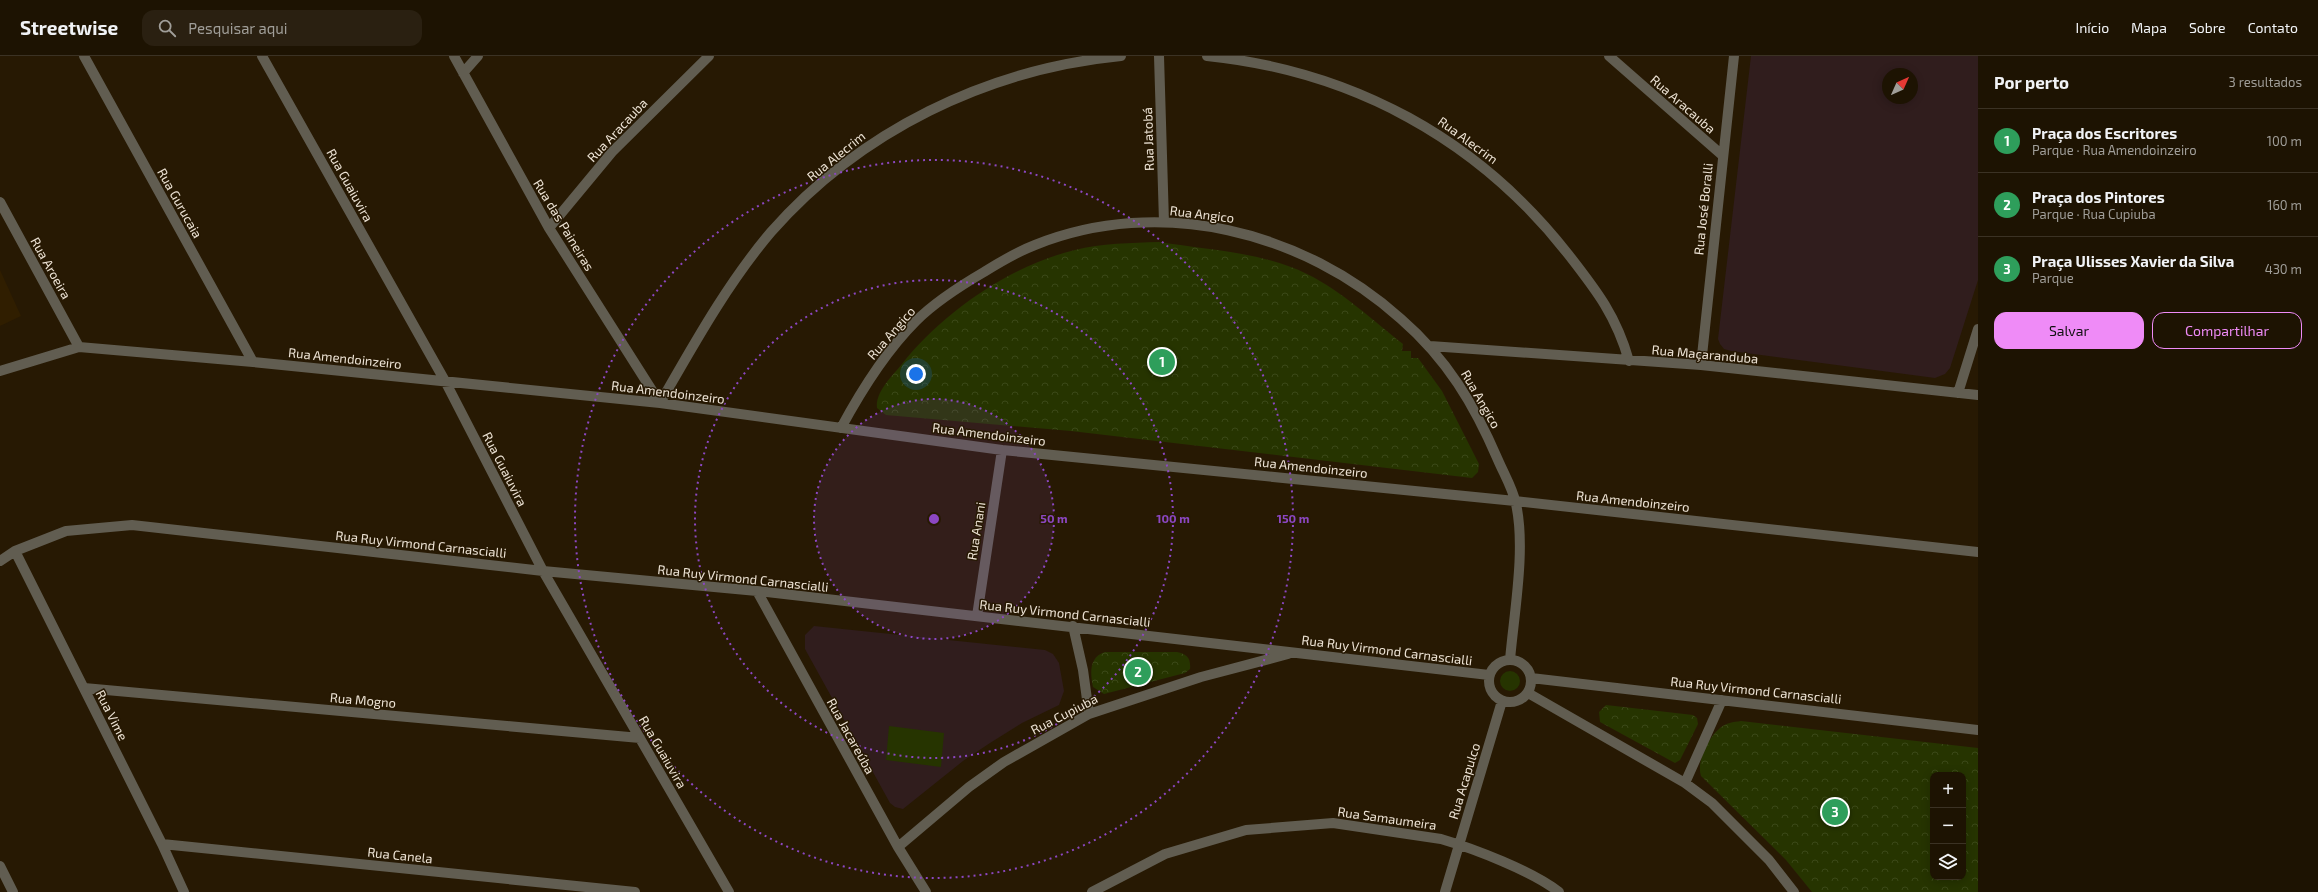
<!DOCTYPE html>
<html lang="pt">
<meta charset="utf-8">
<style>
:root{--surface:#1d1302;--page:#2a2011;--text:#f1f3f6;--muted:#a09e99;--line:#3b3224;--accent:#ef8bf7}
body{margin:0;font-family:"Exo 2",sans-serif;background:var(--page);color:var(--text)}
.controls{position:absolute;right:12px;bottom:12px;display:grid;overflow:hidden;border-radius:8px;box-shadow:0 2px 10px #0003}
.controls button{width:36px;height:36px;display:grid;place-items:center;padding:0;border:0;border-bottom:1px solid var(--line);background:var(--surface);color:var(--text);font:20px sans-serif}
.compass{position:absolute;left:1882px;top:12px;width:36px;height:36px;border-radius:50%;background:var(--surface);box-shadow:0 2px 10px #0003;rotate:45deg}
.you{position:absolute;left:916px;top:318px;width:14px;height:14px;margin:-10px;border:3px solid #fff;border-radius:50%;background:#1a73e8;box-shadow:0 0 0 6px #1a73e833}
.badge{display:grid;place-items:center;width:26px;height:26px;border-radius:50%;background:var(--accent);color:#fff;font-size:13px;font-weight:700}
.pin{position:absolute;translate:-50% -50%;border:2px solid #fff;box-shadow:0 1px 4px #0006}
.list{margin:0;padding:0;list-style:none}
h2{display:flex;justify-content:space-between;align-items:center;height:52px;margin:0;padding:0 16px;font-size:17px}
h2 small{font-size:13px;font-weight:400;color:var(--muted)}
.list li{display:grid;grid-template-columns:26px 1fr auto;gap:12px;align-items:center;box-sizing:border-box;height:64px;padding:0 16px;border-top:1px solid var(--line)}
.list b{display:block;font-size:15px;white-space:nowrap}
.list p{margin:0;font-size:13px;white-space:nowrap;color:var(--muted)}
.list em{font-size:13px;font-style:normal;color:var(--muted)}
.actions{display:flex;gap:8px;padding:12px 16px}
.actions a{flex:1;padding:9px 0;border:1px solid var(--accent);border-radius:12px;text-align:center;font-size:14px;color:var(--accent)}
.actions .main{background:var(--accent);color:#111}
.icon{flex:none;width:22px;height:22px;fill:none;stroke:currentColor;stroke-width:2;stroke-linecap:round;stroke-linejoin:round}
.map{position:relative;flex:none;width:1978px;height:836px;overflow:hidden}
header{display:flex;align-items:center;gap:24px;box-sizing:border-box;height:56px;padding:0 20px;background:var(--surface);border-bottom:1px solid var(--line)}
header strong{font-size:19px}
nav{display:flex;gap:22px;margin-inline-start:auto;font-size:14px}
.search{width:280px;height:36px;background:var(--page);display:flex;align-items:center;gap:10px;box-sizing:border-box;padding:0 14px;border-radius:12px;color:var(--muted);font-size:15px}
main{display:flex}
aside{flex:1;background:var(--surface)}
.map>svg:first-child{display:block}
.education{fill:#301d1d;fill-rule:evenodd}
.built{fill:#301e00}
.grass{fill:#263400}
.park{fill:url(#park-crowns);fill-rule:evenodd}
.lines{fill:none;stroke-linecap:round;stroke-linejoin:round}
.minor{stroke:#615d51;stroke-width:10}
.ring{fill:none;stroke:#8c47c2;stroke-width:2;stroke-dasharray:2 4}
.labels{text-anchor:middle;stroke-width:3;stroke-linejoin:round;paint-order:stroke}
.street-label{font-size:13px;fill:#ede3d5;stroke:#271903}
.centre{fill:#8c47c2;stroke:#271903;stroke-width:2}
.ring-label{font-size:12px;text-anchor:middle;font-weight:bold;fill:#8c47c2;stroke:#271903;stroke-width:3;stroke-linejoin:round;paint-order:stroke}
</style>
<header>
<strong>Streetwise</strong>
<div class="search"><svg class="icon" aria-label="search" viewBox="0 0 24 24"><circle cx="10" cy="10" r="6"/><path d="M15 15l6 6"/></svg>Pesquisar aqui</div>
<nav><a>Início</a><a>Mapa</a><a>Sobre</a><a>Contato</a></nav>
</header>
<main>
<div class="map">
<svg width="1978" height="836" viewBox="0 0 1978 836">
<defs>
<pattern id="park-crowns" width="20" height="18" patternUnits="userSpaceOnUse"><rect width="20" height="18" fill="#263400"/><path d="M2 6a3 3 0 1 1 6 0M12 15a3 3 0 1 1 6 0" fill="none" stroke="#3b4818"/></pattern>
</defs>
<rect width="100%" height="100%" fill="#271903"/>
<path class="education" d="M1751,0H1978V224L1950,312L1945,318L1935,322L1731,295L1724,293L1720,288L1718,283ZM1888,18H1912V42H1888Z
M814,570L1045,594L1053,598L1059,607L1064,635L1059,649L1022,667L990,687L963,705L903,753L895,751L890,747L805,593V579Z"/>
<path class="built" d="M0,214L21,260L0,270Z"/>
<path class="grass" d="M1500 625a10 10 0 1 1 20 0a10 10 0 1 1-20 0Z
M889,670L944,677L941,711L886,704Z"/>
<path class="park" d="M1159,186C1209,194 1262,196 1307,218C1342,235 1372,264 1403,288L1402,295H1411V302H1418L1442,335L1479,408L1478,416L1472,422L1071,375L886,359L877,352C875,336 893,319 902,308C942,257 1011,209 1075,194C1101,187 1132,187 1159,186Z
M1105,596H1177C1187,598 1191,602 1190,613L1185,617L1104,638L1093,631C1090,617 1089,601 1105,596Z
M1606,649L1693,659L1697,662L1698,668L1680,704L1675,707L1600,666L1599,656Z
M1741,665L1978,692V836H1812L1786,804L1701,720C1696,705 1709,681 1720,672C1726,667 1733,666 1741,665ZM1933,719H1963V821H1933Z"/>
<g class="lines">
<path class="minor" d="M84,0L253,306
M262,0L445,325L543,515L729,836
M454,0L549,172L660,347C694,288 727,228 771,176C860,75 987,13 1121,0
M1159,0L1164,166
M1207,0C1353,15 1478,83 1568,198C1596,234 1616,259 1629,305
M1609,0L1722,99
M463,17L478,0
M0,146L79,291
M549,172L612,96L709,0
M1430,290L1701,309L1978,339
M1701,309L1734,0
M0,315L79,291L253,306L660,347L1002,394L1515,445L1978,496
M1958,337L1978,273
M841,372C862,333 885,296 916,265C936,245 960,230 984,216C1000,206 1017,196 1035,189C1160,139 1303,175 1401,263C1447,303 1474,348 1498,404C1504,418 1513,433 1516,448C1526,493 1514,557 1510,604
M15,495L162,788L184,836
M0,505L15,495L66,475L132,469L543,515L757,535L1489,619
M757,535L898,791L926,836
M977,560L1002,394
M1073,570L1083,614L1089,658
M1489 625a21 21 0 1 1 42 0a21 21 0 1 1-42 0Z
M1531,622L1978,674
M84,632L640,682
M1528,637L1685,727L1712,747L1769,804L1794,836
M1685,727L1722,644
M162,788L635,836
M898,791L969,731L1004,706L1089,658L1201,621L1288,598
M0,810L13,836
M1092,836L1165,798L1246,774L1333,767L1441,783C1475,793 1532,815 1559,836
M1445,836L1502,645"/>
</g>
<circle cx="934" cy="463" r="120" fill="#8c47c2" fill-opacity=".12"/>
<g class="ring">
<circle cx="934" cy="463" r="120"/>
<circle cx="934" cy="463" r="239"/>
<circle cx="934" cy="463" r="359"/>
</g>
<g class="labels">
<g class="street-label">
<text transform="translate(1683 48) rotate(41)" y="5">Rua Aracauba</text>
<text transform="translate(617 74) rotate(-47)" y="5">Rua Aracauba</text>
<text transform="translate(1148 83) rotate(-92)" y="5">Rua Jatobá</text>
<text transform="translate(1468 84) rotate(36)" y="5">Rua Alecrim</text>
<text transform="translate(836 100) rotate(-39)" y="5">Rua Alecrim</text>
<text transform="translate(350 129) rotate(61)" y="5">Rua Guaiuvira</text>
<text transform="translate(180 147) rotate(61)" y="5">Rua Gurucaia</text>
<text transform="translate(1703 153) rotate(-84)" y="5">Rua José Boralli</text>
<text transform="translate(1202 158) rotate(7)" y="5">Rua Angico</text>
<text transform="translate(564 169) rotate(59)" y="5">Rua das Paineiras</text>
<text transform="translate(51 212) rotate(61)" y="5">Rua Aroeira</text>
<text transform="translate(891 277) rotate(-49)" y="5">Rua Angico</text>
<text transform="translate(1705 298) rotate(5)" y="5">Rua Maçaranduba</text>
<text transform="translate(345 302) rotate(6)" y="5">Rua Amendoinzeiro</text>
<text transform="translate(668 336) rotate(7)" y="5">Rua Amendoinzeiro</text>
<text transform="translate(1481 343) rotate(60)" y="5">Rua Angico</text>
<text transform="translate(989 378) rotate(7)" y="5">Rua Amendoinzeiro</text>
<text transform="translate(1311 411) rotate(6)" y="5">Rua Amendoinzeiro</text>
<text transform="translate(505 413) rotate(63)" y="5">Rua Guaiuvira</text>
<text transform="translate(1633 445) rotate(6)" y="5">Rua Amendoinzeiro</text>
<text transform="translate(976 475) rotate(-81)" y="5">Rua Anani</text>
<text transform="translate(421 488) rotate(6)" y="5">Rua Ruy Virmond Carnascialli</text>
<text transform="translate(743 522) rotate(6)" y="5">Rua Ruy Virmond Carnascialli</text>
<text transform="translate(1065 557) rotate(6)" y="5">Rua Ruy Virmond Carnascialli</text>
<text transform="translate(1387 594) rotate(7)" y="5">Rua Ruy Virmond Carnascialli</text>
<text transform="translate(1756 634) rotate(6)" y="5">Rua Ruy Virmond Carnascialli</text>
<text transform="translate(363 644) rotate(5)" y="5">Rua Mogno</text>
<text transform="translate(1064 658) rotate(-27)" y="5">Rua Cupiuba</text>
<text transform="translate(112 659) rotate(63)" y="5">Rua Vime</text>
<text transform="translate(851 680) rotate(61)" y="5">Rua Jacareúba</text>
<text transform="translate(663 696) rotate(60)" y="5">Rua Guaiuvira</text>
<text transform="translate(1464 725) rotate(-73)" y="5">Rua Acapulco</text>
<text transform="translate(1387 762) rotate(8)" y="5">Rua Samaumeira</text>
<text transform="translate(400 799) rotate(6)" y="5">Rua Canela</text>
</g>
</g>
<circle cx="934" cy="463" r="6" class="centre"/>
<g class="ring-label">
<text x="1054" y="467">50 m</text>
<text x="1173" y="467">100 m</text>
<text x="1293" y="467">150 m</text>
</g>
</svg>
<div class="controls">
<button>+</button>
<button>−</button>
<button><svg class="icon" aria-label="layers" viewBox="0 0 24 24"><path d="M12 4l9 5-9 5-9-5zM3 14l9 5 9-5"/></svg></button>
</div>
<svg class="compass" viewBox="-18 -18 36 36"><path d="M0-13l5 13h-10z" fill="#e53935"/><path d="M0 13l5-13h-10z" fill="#a09e99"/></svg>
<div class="you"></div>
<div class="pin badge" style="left:1162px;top:306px;background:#2e9e5b">1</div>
<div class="pin badge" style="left:1138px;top:616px;background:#2e9e5b">2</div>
<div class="pin badge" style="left:1835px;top:756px;background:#2e9e5b">3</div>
</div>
<aside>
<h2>Por perto<small>3 resultados</small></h2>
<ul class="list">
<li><span class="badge" style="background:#2e9e5b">1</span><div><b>Praça dos Escritores</b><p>Parque · Rua Amendoinzeiro</p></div><em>100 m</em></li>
<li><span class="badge" style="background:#2e9e5b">2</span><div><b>Praça dos Pintores</b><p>Parque · Rua Cupiuba</p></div><em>160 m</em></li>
<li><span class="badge" style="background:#2e9e5b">3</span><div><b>Praça Ulisses Xavier da Silva</b><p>Parque</p></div><em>430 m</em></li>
</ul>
<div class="actions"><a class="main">Salvar</a><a>Compartilhar</a></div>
</aside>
</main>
